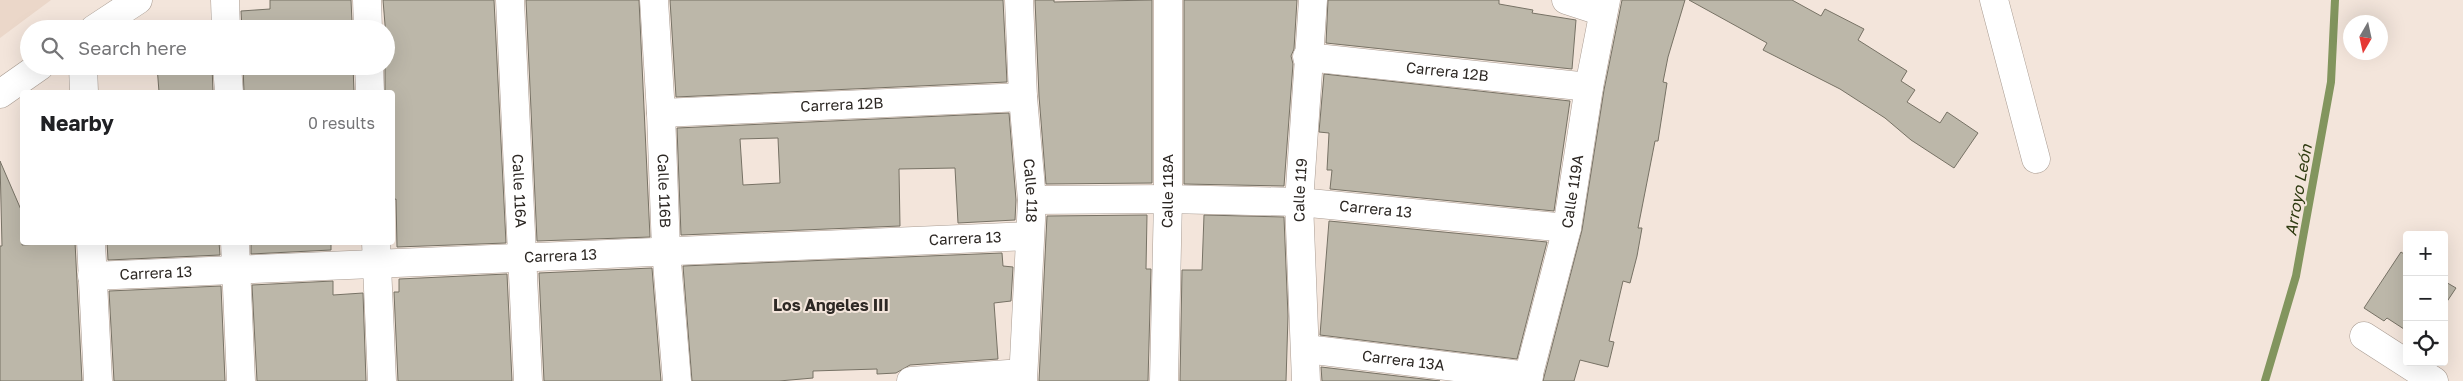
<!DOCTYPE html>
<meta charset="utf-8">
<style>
:root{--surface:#fff;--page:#f2f2f2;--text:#202124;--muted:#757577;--line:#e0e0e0}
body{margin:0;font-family:"Golos Text",sans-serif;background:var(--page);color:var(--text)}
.controls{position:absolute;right:15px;bottom:15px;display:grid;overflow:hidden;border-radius:5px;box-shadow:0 5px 20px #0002}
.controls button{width:45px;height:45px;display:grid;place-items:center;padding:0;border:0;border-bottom:1px solid var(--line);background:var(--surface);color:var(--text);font:25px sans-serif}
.compass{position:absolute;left:2343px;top:15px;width:45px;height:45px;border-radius:50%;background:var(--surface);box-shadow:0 5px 20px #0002;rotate:189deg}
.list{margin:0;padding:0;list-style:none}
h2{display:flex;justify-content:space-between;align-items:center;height:65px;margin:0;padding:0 20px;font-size:21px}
h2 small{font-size:16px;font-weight:400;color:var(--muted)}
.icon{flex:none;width:28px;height:28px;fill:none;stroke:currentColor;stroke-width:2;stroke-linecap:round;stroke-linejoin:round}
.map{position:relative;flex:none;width:2463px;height:381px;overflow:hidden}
.search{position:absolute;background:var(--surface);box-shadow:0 5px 20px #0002;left:20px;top:20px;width:375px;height:55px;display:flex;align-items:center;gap:12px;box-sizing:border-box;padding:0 18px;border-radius:28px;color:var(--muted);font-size:19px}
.panel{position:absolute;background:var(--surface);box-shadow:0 5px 20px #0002;left:20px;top:90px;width:375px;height:155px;border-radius:5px}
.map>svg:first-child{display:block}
.built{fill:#ebd7c9}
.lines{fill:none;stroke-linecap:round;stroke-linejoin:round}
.stream{stroke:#82955e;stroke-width:8}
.building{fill:#bcb7a9;stroke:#777265;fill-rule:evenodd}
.minor-casing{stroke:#a99c92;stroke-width:29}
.minor{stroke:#fff;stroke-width:28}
.labels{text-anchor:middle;stroke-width:4;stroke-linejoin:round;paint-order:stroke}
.street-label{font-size:15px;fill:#2d2824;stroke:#f3e5db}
.water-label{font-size:16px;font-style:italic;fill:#2e3a10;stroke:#f3e5db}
.neighbourhood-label{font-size:16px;font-weight:bold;fill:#2d2824;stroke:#f3e5db}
</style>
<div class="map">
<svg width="2463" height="381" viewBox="0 0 2463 381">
<rect width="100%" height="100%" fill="#f3e5db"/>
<path class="built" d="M0,0H51L0,38Z"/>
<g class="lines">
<path class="stream" d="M2265,381L2296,276L2331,82L2335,0"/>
</g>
<path class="building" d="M270,0H351L352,22L333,23V27L242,29L241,11L270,9Z
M383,0H494L506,243L397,247L396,199L392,200V92H385V66L387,49Z
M526,0H639L650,237L537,241Z
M670,0H1003L1007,82L676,97Z
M1035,0H1054V2L1152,0V183L1046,184L1039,96Z
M1184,0H1297L1294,49L1291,56L1293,64L1284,186L1184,184Z
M1328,0H1499V4L1533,10L1532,13L1576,20L1572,69L1326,43Z
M1622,0H1685L1668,57L1663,82L1667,83L1658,141H1655L1638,228H1642L1637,256L1630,283L1623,281L1609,341L1614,342L1608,367L1580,360L1574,381H1543L1582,230L1604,90Z
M1689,0H1792L1821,16L1825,9L1864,29L1858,40L1907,71L1901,81L1915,90L1907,102L1940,123L1947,112L1978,133L1954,168L1911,140L1885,118L1840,89L1763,50L1767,43Z
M157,66H212L213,92H159Z
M243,66H353L354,92H244Z
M1324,74L1570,101L1554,211L1330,189L1332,170H1327L1329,133L1319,132Z
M1009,113L1016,200L1015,220L958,223L955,168L899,169L900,226L681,235L677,128ZM778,138L780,183L743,185L740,139Z
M0,161L22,212V245L75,242L82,381H0V246H2Z
M1147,215L1146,269H1151L1148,381H1039L1047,216Z
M1204,215L1284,217L1288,316L1286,381H1180L1182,270H1202Z
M1329,221L1547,242L1517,359L1320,335Z
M107,242H219L220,255L108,260Z
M251,242H331V250L251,254Z
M2401,252L2407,256V331L2387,318L2384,321L2364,308Z
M1002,253L1003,266L1013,267L1011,301L994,303L998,359L910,365L896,373L877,374V369L813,371V378L779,381H692L683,266Z
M652,268L661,381H544L539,273Z
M507,274L512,381H398L394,292H399V279Z
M333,281V295L363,293L366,381H257L252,285Z
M2444,281L2456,288L2444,306Z
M221,286L225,381H114L109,291Z
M1321,367L1440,381H1322Z"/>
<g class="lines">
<defs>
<g id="minor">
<path d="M225,0L226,29"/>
<path d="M367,0L368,29"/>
<path id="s1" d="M510,0L528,381"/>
<path id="s2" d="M654,0L661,113L666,250L677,381"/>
<path id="s3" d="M1019,0L1023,97L1032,200L1023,381"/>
<path d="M1566,0L1603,12"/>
<path d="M1994,0L2036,159"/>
<path d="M94,29L138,0"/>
<path id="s4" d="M1307,57L1589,87"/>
<path d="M83,66L84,92"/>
<path d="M227,66L229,92"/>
<path d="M369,66L370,92"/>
<path d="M0,94L40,66"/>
<path id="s5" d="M661,113L1023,97"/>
<path id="s6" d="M1032,200L1168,199L1299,202L1567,228"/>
<path d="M91,242L98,381"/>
<path d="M235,242L241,381"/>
<path d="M376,242L382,381"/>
<path id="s7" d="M92,276L1029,236"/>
<path d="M2364,336L2434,381"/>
<path id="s8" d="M1306,349L1529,376"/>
<path d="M911,381L1023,373"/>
<path id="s9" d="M1164,381L1168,199V0"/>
<path id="s10" d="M1306,381L1299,202L1313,0"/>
<path id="s11" d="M1527,381L1567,228L1589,87L1606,0"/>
</g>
</defs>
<use href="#minor" class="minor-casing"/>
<use href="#minor" class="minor"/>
</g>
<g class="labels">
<g class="street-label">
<text dy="5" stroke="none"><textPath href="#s4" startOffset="141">Carrera 12B</textPath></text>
<text dy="5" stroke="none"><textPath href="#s5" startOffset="181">Carrera 12B</textPath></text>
<text dy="5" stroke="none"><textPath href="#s3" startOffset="191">Calle 118</textPath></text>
<text dy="5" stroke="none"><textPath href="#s10" startOffset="191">Calle 119</textPath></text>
<text dy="5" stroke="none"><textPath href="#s1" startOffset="191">Calle 116A</textPath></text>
<text dy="5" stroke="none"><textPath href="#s2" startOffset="191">Calle 116B</textPath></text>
<text dy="5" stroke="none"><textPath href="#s9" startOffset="190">Calle 118A</textPath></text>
<text dy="5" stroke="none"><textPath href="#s11" startOffset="195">Calle 119A</textPath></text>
<text dy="5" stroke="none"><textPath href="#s6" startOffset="344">Carrera 13</textPath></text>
<text dy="5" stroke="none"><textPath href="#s7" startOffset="874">Carrera 13</textPath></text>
<text dy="5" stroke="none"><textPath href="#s7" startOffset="469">Carrera 13</textPath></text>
<text dy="5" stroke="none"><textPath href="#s7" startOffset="64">Carrera 13</textPath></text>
<text dy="5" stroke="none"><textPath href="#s8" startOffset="98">Carrera 13A</textPath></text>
</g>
<g class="water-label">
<text transform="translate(2298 190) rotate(-80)" y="6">Arroyo León</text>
</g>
<g class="neighbourhood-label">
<text x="831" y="311">Los Angeles III</text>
</g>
</g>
</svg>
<div class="controls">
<button>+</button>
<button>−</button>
<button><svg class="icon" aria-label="locate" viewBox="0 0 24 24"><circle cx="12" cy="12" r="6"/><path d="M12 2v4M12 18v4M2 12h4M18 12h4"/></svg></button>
</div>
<svg class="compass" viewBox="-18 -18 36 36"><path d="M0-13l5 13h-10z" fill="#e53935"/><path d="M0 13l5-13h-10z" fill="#757577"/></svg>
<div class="search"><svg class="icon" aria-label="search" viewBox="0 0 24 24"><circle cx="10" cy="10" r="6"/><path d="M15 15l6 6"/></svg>Search here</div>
<section class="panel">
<h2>Nearby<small>0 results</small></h2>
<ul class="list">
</ul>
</section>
</div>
